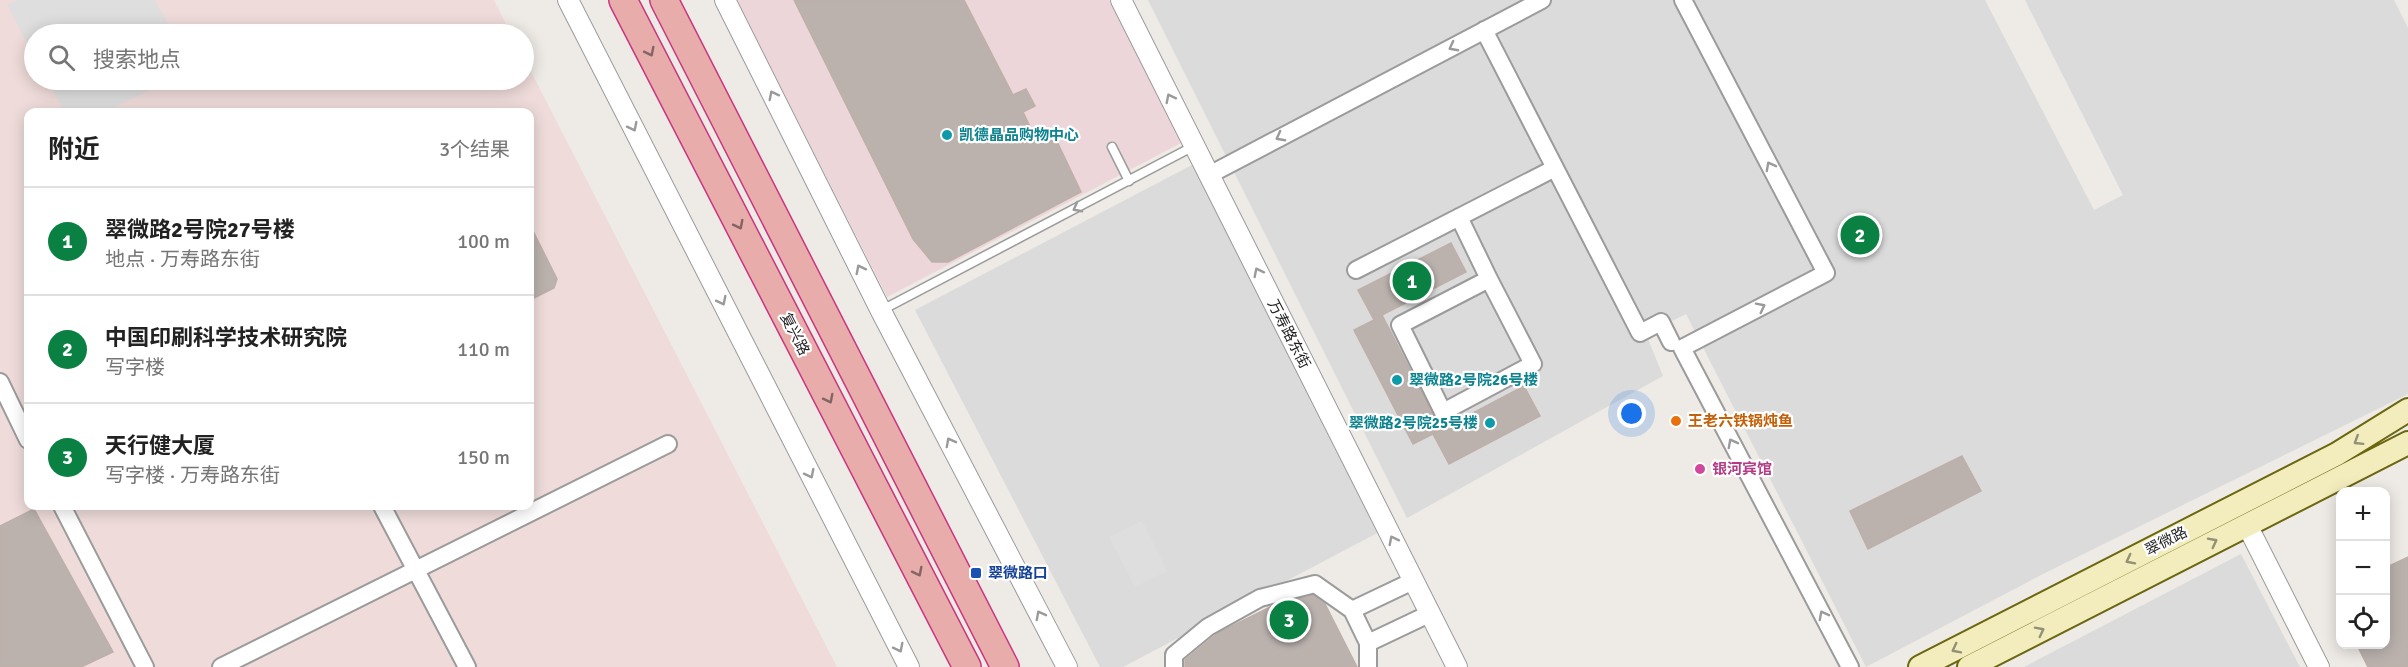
<!DOCTYPE html>
<html lang="zh">
<meta charset="utf-8">
<style>
:root{--surface:#fff;--page:#f6f6f6;--text:#222;--muted:#767676;--line:#e0e0e0;--accent:#0b8043}
body{margin:0;font-family:Signika,"Noto Sans SC",sans-serif;background:var(--page);color:var(--text)}
.controls{position:absolute;right:18px;bottom:18px;display:grid;overflow:hidden;border-radius:12px;box-shadow:0 3px 15px #0003}
.controls button{width:54px;height:54px;display:grid;place-items:center;padding:0;border:0;border-bottom:2px solid var(--line);background:var(--surface);color:var(--text);font:30px sans-serif}
.you{position:absolute;left:1632px;top:414px;width:21px;height:21px;margin:-15px;border:4px solid #fff;border-radius:50%;background:#1a73e8;box-shadow:0 0 0 9px #1a73e833}
.badge{display:grid;place-items:center;width:39px;height:39px;border-radius:50%;background:var(--accent);color:#fff;font-size:20px;font-weight:700}
.pin{position:absolute;translate:-50% -50%;border:3px solid #fff;box-shadow:0 2px 6px #0006}
.list{margin:0;padding:0;list-style:none}
h2{display:flex;justify-content:space-between;align-items:center;height:78px;margin:0;padding:0 24px;font-size:26px}
h2 small{font-size:20px;font-weight:400;color:var(--muted)}
.list li{display:grid;grid-template-columns:39px 1fr auto;gap:18px;align-items:center;box-sizing:border-box;height:108px;padding:0 24px;border-top:2px solid var(--line)}
.list b{display:block;font-size:22px;white-space:nowrap}
.list p{margin:0;font-size:20px;white-space:nowrap;color:var(--muted)}
.list em{font-size:20px;font-style:normal;color:var(--muted)}
.icon{flex:none;width:33px;height:33px;fill:none;stroke:currentColor;stroke-width:2;stroke-linecap:round;stroke-linejoin:round}
.map{position:relative;flex:none;width:2408px;height:667px;overflow:hidden}
.search{position:absolute;background:var(--surface);box-shadow:0 3px 15px #0003;left:24px;top:24px;width:510px;height:66px;display:flex;align-items:center;gap:15px;box-sizing:border-box;padding:0 21px;border-radius:33px;color:var(--muted);font-size:22px}
.panel{position:absolute;background:var(--surface);box-shadow:0 3px 15px #0003;left:24px;top:108px;width:510px;height:402px;border-radius:12px}
.map>svg:first-child{display:block}
.residential{fill:#dcdbdb}
.commercial{fill:#edd6d9}
.military{fill:#efdcda;fill-rule:evenodd}
.parking{fill:#dedede}
.building{fill:#bbb2ae;stroke:#beafa9;stroke-width:1.5}
.lines{fill:none;stroke-linecap:round;stroke-linejoin:round}
.service-casing{stroke:#9b9b9b;stroke-width:11}
.minor-casing{stroke:#9b9b9b;stroke-width:20}
.tertiary-casing{stroke:#9b9b9b;stroke-width:22}
.secondary-casing{stroke:#6b660f;stroke-width:26}
.trunk-casing{stroke:#ca3581;stroke-width:30}
.service{stroke:#fff;stroke-width:8}
.minor{stroke:#fff;stroke-width:16}
.tertiary{stroke:#fff;stroke-width:20}
.secondary{stroke:#f3edbe;stroke-width:22}
.trunk{stroke:#e8acaa;stroke-width:27}
.oneway{stroke:#9a9a9a}
.oneway2{stroke:#836564}
.oneway3{stroke:#939076}
.culture-dot{fill:#0f9aa8;stroke:#fff;stroke-width:2}
.food-dot{fill:#e8710a;stroke:#fff;stroke-width:2}
.hotel-dot{fill:#d1479c;stroke:#fff;stroke-width:2}
.transit-dot{fill:#1a4fb4;stroke:#fff;stroke-width:2}
.labels{text-anchor:middle;stroke-width:4.5;stroke-linejoin:round;paint-order:stroke}
.culture-label{font-size:15px;font-weight:bold;fill:#0d838f;stroke:#fff;text-anchor:start}
.street-label{font-size:15px;fill:#1e1e1e;stroke:#fff}
.food-label{font-size:15px;font-weight:bold;fill:#c56008;stroke:#fff;text-anchor:start}
.hotel-label{font-size:15px;font-weight:bold;fill:#b23c85;stroke:#fff;text-anchor:start}
.transit-label{font-size:15px;font-weight:bold;fill:#164399;stroke:#fff;text-anchor:start}
</style>
<div class="map">
<svg width="2408" height="667" viewBox="0 0 2408 667">
<rect width="100%" height="100%" fill="#eeeae5"/>
<path class="residential" d="M1148,0H1985L2094,210L2123,195L2025,0H2394L2408,28V394L2045,573L1866,667L1686,314L1646,334L1663,376L1407,518Z
M1192,165L1383,530L1123,667H1100L915,310Z
M2241,554L2300,667H2024Z"/>
<path class="commercial" d="M737,0H1109L1181,143L887,297Z"/>
<path class="military" d="M0,0H494L511,34H34V80H524V58L837,667H0ZM28,112H530V506H28Z"/>
<path class="parking" d="M17,0H155L174,34H34V56L7,5Z
M47,80H168L106,112H65Z
M1142,521L1167,571L1135,587L1109,537Z"/>
<path class="building" d="M794,0H964L1013,95L1026,89L1035,106L1023,112L1036,139L1052,131L1081,192L948,262H932L913,239Z
M530,225L557,279L554,288L530,300Z
M1451,243L1466,272L1382,315L1441,430L1413,444L1354,330L1374,320L1358,290Z
M1524,386L1540,416L1449,464L1433,434Z
M1962,456L1981,491L1868,549L1850,511Z
M34,509L113,652L81,667H0V526Z
M2408,557V667H2368L2357,645H2385V568Z
M1313,595L1325,604L1357,667H1185V660L1218,633L1274,605Z"/>
<g class="lines">
<defs>
<path id="service" d="M1112,147L1129,181
M882,310L1194,146"/>
<path id="minor" d="M1683,0L1826,273L1682,348L1850,667
M1484,30L1640,333L1661,322L1671,342
M1209,175L1542,0
M1459,217L1489,279
M1356,270L1555,168
M1489,279L1533,364L1443,412L1400,325Z
M0,382L28,440
M62,506L145,667
M382,506L467,667
M1413,581L1352,610L1368,643L1429,614
M221,667L668,444
M1174,667V655L1208,627L1260,598L1315,584L1352,610
M1368,667V643"/>
<path id="tertiary" d="M568,0L909,667
M725,0L881,311L1067,667
M1121,0L1457,667
M2247,525L2319,667"/>
<path id="secondary" d="M1920,667L2337,454L2408,410
M1969,667L2408,443"/>
<path id="trunk" d="M623,0L967,667
M664,0L1005,667"/>
</defs>
<use href="#service" class="service-casing"/>
<use href="#minor" class="minor-casing"/>
<use href="#tertiary" class="tertiary-casing"/>
<use href="#secondary" class="secondary-casing"/>
<use href="#trunk" class="trunk-casing"/>
<use href="#service" class="service"/>
<use href="#minor" class="minor"/>
<use href="#tertiary" class="tertiary"/>
<use href="#secondary" class="secondary"/>
<use href="#trunk" class="trunk"/>
</g>
<defs><path id="oneway-chevron" d="M-2-3.5L2.5 0L-2 3.5" fill="none" stroke-width="1.6" stroke-linecap="round" stroke-linejoin="round" transform="scale(1.5)"/></defs>
<g class="oneway">
<use href="#oneway-chevron" transform="translate(1453 47) rotate(152)"/>
<use href="#oneway-chevron" transform="translate(773 95) rotate(-117)"/>
<use href="#oneway-chevron" transform="translate(1170 98) rotate(-117)"/>
<use href="#oneway-chevron" transform="translate(633 127) rotate(63)"/>
<use href="#oneway-chevron" transform="translate(1280 137) rotate(152)"/>
<use href="#oneway-chevron" transform="translate(1770 166) rotate(-118)"/>
<use href="#oneway-chevron" transform="translate(1077 208) rotate(152)"/>
<use href="#oneway-chevron" transform="translate(860 269) rotate(-117)"/>
<use href="#oneway-chevron" transform="translate(1258 272) rotate(-117)"/>
<use href="#oneway-chevron" transform="translate(722 301) rotate(63)"/>
<use href="#oneway-chevron" transform="translate(1761 307) rotate(-27)"/>
<use href="#oneway-chevron" transform="translate(950 442) rotate(-118)"/>
<use href="#oneway-chevron" transform="translate(1732 443) rotate(-118)"/>
<use href="#oneway-chevron" transform="translate(810 474) rotate(63)"/>
<use href="#oneway-chevron" transform="translate(1393 540) rotate(-117)"/>
<use href="#oneway-chevron" transform="translate(1040 615) rotate(-118)"/>
<use href="#oneway-chevron" transform="translate(1823 615) rotate(-118)"/>
<use href="#oneway-chevron" transform="translate(899 648) rotate(63)"/>
</g>
<g class="oneway2">
<use href="#oneway-chevron" transform="translate(650 52) rotate(63)"/>
<use href="#oneway-chevron" transform="translate(739 225) rotate(63)"/>
<use href="#oneway-chevron" transform="translate(829 399) rotate(63)"/>
<use href="#oneway-chevron" transform="translate(918 572) rotate(63)"/>
</g>
<g class="oneway3">
<use href="#oneway-chevron" transform="translate(2358 441) rotate(148)"/>
<use href="#oneway-chevron" transform="translate(2213 542) rotate(-27)"/>
<use href="#oneway-chevron" transform="translate(2130 560) rotate(153)"/>
<use href="#oneway-chevron" transform="translate(2040 631) rotate(-27)"/>
<use href="#oneway-chevron" transform="translate(1956 649) rotate(153)"/>
</g>
<g class="culture-dot">
<circle cx="947" cy="135" r="6"/>
<circle cx="1397" cy="380" r="6"/>
<circle cx="1490" cy="423" r="6"/>
</g>
<circle class="food-dot" cx="1676" cy="421" r="6"/>
<circle class="hotel-dot" cx="1700" cy="469" r="6"/>
<rect class="transit-dot" x="970" y="567" width="12" height="12" rx="3"/>
<g class="labels">
<g class="culture-label">
<text x="959" y="140">凯德晶品购物中心</text>
<text x="1409" y="385">翠微路2号院26号楼</text>
<text x="1478" y="428" text-anchor="end">翠微路2号院25号楼</text>
</g>
<g class="street-label">
<text transform="translate(795 334) rotate(63)" y="5">复兴路</text>
<text transform="translate(1289 334) rotate(63)" y="5">万寿路东街</text>
<text transform="translate(2166 541) rotate(-27)" y="5">翠微路</text>
</g>
<g class="food-label">
<text x="1688" y="426">王老六铁锅炖鱼</text>
</g>
<g class="hotel-label">
<text x="1712" y="474">银河宾馆</text>
</g>
<g class="transit-label">
<text x="988" y="578">翠微路口</text>
</g>
</g>
</svg>
<div class="controls">
<button>+</button>
<button>−</button>
<button><svg class="icon" aria-label="locate" viewBox="0 0 24 24"><circle cx="12" cy="12" r="6"/><path d="M12 2v4M12 18v4M2 12h4M18 12h4"/></svg></button>
</div>
<div class="you"></div>
<div class="pin badge" style="left:1412px;top:281px">1</div>
<div class="pin badge" style="left:1860px;top:235px">2</div>
<div class="pin badge" style="left:1289px;top:620px">3</div>
<div class="search"><svg class="icon" aria-label="search" viewBox="0 0 24 24"><circle cx="10" cy="10" r="6"/><path d="M15 15l6 6"/></svg>搜索地点</div>
<section class="panel">
<h2>附近<small>3个结果</small></h2>
<ul class="list">
<li><span class="badge">1</span><div><b>翠微路2号院27号楼</b><p>地点 · 万寿路东街</p></div><em>100 m</em></li>
<li><span class="badge">2</span><div><b>中国印刷科学技术研究院</b><p>写字楼</p></div><em>110 m</em></li>
<li><span class="badge">3</span><div><b>天行健大厦</b><p>写字楼 · 万寿路东街</p></div><em>150 m</em></li>
</ul>
</section>
</div>
